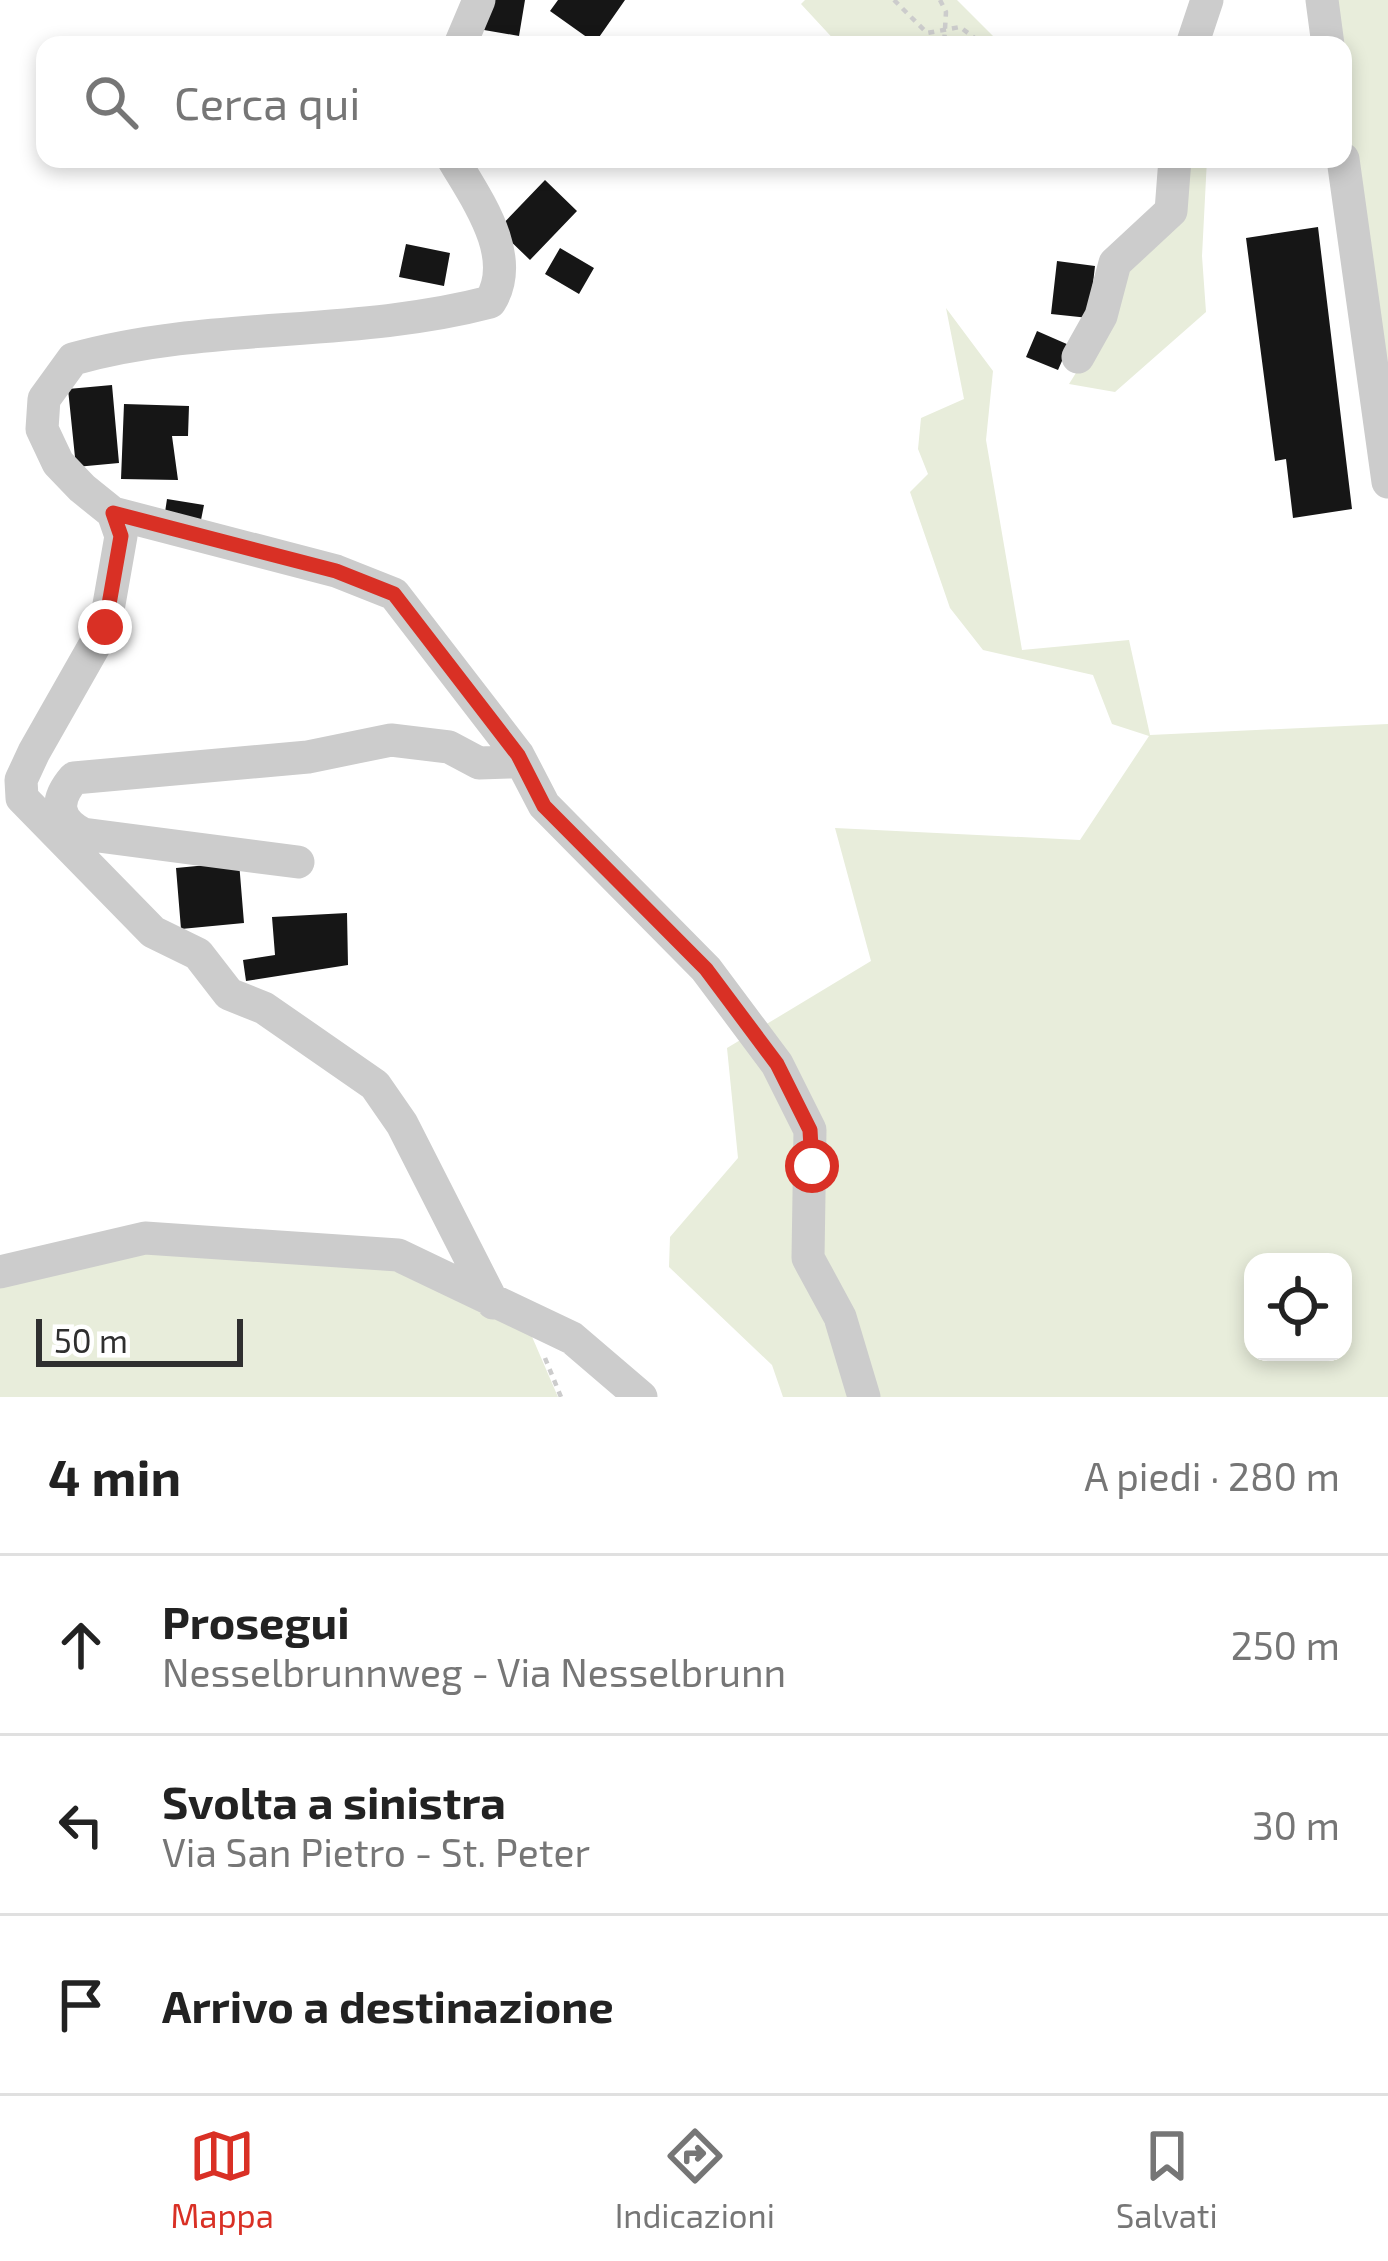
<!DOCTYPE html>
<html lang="it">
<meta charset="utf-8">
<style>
:root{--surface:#fff;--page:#f6f6f6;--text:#222;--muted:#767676;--line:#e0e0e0;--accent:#d93025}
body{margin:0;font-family:"Exo 2",sans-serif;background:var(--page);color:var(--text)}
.controls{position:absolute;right:36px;bottom:36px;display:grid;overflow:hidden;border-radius:24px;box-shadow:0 6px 18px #0003}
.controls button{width:108px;height:108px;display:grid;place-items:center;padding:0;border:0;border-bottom:3px solid var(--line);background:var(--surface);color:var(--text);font:60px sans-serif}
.scale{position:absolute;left:36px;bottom:30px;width:207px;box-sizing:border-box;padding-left:12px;border:6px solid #2f2f2f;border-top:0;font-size:33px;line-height:42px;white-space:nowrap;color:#2f2f2f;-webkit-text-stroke:9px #fff;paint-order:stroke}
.stop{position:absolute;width:36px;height:36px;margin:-27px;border:9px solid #d93025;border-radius:50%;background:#fff}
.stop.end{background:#d93025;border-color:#fff;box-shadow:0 3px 12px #0008}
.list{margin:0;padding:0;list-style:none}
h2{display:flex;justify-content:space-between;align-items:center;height:156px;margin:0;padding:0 48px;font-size:51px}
h2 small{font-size:39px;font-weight:400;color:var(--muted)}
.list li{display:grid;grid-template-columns:78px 1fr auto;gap:36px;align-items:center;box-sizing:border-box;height:180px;padding:0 48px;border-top:3px solid var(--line)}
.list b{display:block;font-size:45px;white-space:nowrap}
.list p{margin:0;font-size:39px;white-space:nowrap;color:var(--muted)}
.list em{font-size:39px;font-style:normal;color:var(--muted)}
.icon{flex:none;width:66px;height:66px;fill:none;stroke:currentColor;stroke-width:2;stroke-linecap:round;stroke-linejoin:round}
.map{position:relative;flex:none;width:1388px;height:1397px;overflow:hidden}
.search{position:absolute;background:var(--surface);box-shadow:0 6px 18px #0003;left:36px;right:36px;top:36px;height:132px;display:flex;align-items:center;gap:30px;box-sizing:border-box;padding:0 42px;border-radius:24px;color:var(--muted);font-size:45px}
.sheet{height:696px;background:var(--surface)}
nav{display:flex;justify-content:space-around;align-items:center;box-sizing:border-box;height:168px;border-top:3px solid var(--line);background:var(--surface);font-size:33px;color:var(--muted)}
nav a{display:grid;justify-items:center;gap:6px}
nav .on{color:var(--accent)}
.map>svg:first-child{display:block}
.green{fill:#e8eddb;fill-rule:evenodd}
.building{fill:#161616}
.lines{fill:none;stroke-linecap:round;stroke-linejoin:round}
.path{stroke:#ccc;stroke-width:4.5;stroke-dasharray:6 6;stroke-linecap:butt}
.minor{stroke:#ccc;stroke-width:33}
.route{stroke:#d93025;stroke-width:15}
</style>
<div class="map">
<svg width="1388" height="1397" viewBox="0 0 1388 1397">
<rect width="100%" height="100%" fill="#fff"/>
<path class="green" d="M805,0H957L1002,45H839L801,4Z
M1322,0H1388V482L1343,159V45Z
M1168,159H1207L1202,256L1206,312L1115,392L1069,384L1116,309L1126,249L1159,206Z
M946,308L993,371L986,440L1022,650L1129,640L1150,735L1388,724V1397H783L772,1365L669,1267L670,1237L738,1158L727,1048L871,961L835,828L1080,840L1149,736L1112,724L1093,675L983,650L950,608L910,492L928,474L918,449L921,418L964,399ZM1253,1262H1343V1352H1253Z
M151,1240L393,1255L530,1332L558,1397H0V1283Z"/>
<path class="building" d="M488,0H525L519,36L484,30Z
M558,0H625L595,43L550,11Z
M545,180L577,211L530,260L498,229Z
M1318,227L1352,509L1293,518L1286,459L1275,461L1246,238Z
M406,244L450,253L444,286L399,277Z
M560,248L594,268L579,294L545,274Z
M1057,261L1095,266L1089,318L1051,314Z
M1037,331L1069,345L1058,370L1026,357Z
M112,385L119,463L76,467L68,389Z
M124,404L189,406L188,436H172L178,480L121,479Z
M167,499L204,505L200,525L164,519Z
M239,862L244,923L181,929L176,868Z
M347,913L348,965L246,981L243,960L275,955L272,917Z"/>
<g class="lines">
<path class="path" d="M894,0L927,33L960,27L984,45
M940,0L946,12L944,45
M545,1358L561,1397"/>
<path class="minor" d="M1322,0L1328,45
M460,45L479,0
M1192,45L1207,0
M453,159C475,197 519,256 490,302C353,338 209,321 73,359L44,399L42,429L58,463L82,488L113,513L336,571L394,594L518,755L544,805L706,969L777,1064L810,1130L808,1258L840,1317L864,1397
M1343,159L1388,482
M1078,357L1101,316L1115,263L1171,211L1175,159
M113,513L121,536L105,627L34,752L21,780L22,798L153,932L198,954L229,994L264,1008L375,1085L402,1124L493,1303
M298,862L83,834C55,819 55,800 74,778L308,757L391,740L449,747L479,763L509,762L518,755
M0,1272L145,1238L398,1255L572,1338L641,1397"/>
</g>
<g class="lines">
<path class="route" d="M105,627L121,536L113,513L336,571L394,594L518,755L544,806L706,969L777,1064L810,1130L812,1166"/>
</g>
</svg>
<div class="controls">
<button><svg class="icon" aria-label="locate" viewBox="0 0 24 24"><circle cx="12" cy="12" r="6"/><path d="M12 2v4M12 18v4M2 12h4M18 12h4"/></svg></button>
</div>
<div class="scale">50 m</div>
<div class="stop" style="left:812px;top:1166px"></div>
<div class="stop end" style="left:105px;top:627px"></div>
<div class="search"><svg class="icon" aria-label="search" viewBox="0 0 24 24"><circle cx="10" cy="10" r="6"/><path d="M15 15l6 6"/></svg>Cerca qui</div>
</div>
<section class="sheet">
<h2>4 min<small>A piedi · 280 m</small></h2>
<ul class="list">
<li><svg class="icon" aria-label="ahead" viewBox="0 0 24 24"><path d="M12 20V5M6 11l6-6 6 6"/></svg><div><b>Prosegui</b><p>Nesselbrunnweg - Via Nesselbrunn</p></div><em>250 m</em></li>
<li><svg class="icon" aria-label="left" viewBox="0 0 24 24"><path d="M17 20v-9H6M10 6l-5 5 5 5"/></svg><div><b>Svolta a sinistra</b><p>Via San Pietro - St. Peter</p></div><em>30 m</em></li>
<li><svg class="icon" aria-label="arrive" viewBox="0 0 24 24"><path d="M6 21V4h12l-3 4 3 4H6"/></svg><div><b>Arrivo a destinazione</b></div></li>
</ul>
</section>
<nav>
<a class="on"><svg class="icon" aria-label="map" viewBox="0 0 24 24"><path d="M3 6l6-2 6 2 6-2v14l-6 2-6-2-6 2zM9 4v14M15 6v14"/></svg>Mappa</a>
<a><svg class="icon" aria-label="directions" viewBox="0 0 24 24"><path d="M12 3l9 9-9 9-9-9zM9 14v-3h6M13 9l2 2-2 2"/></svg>Indicazioni</a>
<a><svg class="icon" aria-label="saved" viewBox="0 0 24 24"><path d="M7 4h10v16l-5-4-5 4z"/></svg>Salvati</a>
</nav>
